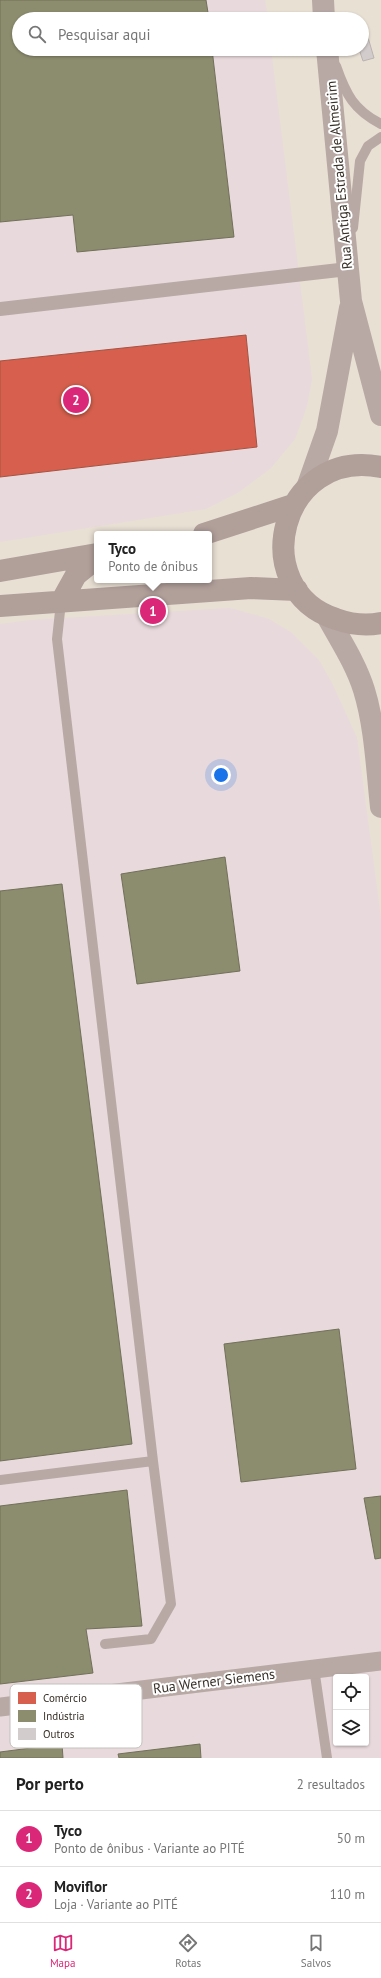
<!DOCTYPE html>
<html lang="pt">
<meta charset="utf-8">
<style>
:root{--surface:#fff;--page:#f6f6f6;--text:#222;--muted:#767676;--line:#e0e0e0;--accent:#db2777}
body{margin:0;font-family:"PT Sans",sans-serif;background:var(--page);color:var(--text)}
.controls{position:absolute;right:12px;bottom:12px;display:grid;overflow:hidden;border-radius:4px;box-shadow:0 1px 3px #0004}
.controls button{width:36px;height:36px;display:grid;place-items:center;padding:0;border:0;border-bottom:1px solid var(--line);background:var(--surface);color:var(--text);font:20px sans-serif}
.you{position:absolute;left:221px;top:775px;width:14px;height:14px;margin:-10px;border:3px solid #fff;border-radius:50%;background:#1a73e8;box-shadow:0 0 0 6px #1a73e833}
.badge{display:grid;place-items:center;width:26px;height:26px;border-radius:50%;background:var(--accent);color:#fff;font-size:13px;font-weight:700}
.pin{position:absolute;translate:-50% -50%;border:2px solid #fff;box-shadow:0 1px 4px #0006}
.popup{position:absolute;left:94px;top:531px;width:118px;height:52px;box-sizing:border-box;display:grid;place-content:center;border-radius:4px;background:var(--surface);filter:drop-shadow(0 1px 3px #0005);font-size:13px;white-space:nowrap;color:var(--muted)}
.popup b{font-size:15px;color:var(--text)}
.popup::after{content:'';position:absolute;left:50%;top:100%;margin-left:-8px;border:8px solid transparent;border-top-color:var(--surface)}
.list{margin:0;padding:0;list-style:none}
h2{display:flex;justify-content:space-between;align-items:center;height:52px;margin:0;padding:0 16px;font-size:17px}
h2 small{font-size:13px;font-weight:400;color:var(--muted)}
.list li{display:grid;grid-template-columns:26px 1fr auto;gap:12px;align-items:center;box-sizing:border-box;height:56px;padding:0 16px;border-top:1px solid var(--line)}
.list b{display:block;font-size:15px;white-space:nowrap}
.list p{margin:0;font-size:13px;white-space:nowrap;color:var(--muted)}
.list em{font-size:13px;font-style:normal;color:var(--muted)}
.icon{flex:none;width:22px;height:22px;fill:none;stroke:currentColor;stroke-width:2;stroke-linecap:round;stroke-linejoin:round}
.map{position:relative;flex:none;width:381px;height:1758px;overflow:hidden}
.search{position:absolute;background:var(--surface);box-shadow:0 1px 3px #0004;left:12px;right:12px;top:12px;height:44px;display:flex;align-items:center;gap:10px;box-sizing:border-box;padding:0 14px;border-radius:22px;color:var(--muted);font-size:15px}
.sheet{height:164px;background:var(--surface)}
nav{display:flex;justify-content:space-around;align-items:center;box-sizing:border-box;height:56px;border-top:1px solid var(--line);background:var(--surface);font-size:11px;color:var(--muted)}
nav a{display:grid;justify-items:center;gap:2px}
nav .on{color:var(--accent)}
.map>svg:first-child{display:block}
.industrial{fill:#e8d9dc;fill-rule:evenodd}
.shops{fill:#d6604d;stroke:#a65242}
.industry{fill:#8c8c6e;stroke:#727059}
.building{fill:#d2cdcc;stroke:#b9b3b2}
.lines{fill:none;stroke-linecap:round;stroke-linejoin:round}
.service{stroke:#b8a9a5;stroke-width:10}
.pedestrian{stroke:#b8a9a5;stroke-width:14}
.minor{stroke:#b8a9a5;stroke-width:19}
.tertiary{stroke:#b8a9a5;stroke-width:22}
.primary{stroke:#b19f9a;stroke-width:22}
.labels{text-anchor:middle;stroke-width:4;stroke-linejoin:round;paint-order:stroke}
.street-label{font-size:14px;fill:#373027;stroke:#fff}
.key{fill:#fff;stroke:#c3c1be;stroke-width:1}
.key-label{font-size:11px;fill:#373027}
</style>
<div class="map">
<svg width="381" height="1758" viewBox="0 0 381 1758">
<rect width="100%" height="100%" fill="#e9e0d4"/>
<path class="industrial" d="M0,0H265L268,19H19V49H271L312,379L307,406L295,439L271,468L239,492L206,509L0,542Z
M230,608L269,619L292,633L319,660L333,685L357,738L381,918V1758H0V624L31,620ZM336,1677H366V1743H336Z"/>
<path class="shops" d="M246,335L257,447L0,477V361Z"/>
<path class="industry" d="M0,0H206L209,19H19V49H212L234,237L77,252L73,215L0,222Z
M225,857L240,971L137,984L121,874Z
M62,884L132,1444L0,1461V891Z
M339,1329L356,1469L241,1482L224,1344Z
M127,1490L142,1626L86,1629L93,1673L0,1684V1506Z
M381,1496V1558L375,1559L364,1498Z
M62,1744L63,1758H0V1752Z
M200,1744L201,1758H119L118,1754Z"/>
<path class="building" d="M367,34L374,58L363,61L359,49H362V35Z"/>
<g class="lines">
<path class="service" d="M336,66C346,95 354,110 381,124
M353,228L360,161L368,146L381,137
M0,1480L153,1461L57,639L61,602
M105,1644L151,1639L171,1604L153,1461
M314,1668L327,1758"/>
<path class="pedestrian" d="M0,309L348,269"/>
<path class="minor" d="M0,1707L381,1661"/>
<path class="tertiary" d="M323,0L324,19
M327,49L351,301L381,415
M308,485L327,431L350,308
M327,616C340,640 356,664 364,690C375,725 377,770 381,807"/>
<path class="primary" d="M381,467C280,447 245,589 336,619C350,624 367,626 381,623
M204,534L293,505
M0,571L97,554
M61,602L76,575L97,558
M0,606L251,588L297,590"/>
</g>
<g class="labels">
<g class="street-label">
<text transform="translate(339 175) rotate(-95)" y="5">Rua Antiga Estrada de Almeirim</text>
<text transform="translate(214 1681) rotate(-7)" y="5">Rua Werner Siemens</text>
</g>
</g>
<rect x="10" y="1684" width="132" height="64" rx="6" class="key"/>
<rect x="18" y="1692" width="18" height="12" fill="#d6604d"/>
<rect x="18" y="1710" width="18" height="12" fill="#8c8c6e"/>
<rect x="18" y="1728" width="18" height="12" fill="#d2cdcc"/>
<g class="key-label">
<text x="43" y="1702">Comércio</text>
<text x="43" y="1720">Indústria</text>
<text x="43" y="1738">Outros</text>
</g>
</svg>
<div class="controls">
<button><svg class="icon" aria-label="locate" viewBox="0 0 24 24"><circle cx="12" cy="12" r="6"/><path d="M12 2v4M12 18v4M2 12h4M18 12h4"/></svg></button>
<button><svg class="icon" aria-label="layers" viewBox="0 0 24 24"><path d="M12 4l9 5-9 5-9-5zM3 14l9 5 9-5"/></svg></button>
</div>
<div class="you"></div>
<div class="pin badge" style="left:153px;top:611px">1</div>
<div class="popup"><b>Tyco</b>Ponto de ônibus</div>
<div class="pin badge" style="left:76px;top:400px">2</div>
<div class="search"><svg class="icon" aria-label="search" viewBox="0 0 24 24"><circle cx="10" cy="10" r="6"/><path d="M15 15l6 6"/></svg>Pesquisar aqui</div>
</div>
<section class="sheet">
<h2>Por perto<small>2 resultados</small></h2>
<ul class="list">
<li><span class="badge">1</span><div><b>Tyco</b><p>Ponto de ônibus · Variante ao PITÉ</p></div><em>50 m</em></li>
<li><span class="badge">2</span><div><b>Moviflor</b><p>Loja · Variante ao PITÉ</p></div><em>110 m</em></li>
</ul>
</section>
<nav>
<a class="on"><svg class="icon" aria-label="map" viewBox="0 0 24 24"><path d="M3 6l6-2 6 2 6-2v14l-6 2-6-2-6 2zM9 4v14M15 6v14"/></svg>Mapa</a>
<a><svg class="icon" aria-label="directions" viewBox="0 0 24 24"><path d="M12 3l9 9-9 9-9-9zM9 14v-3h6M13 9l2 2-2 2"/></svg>Rotas</a>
<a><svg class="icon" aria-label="saved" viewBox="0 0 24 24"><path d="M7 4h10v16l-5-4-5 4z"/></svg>Salvos</a>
</nav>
